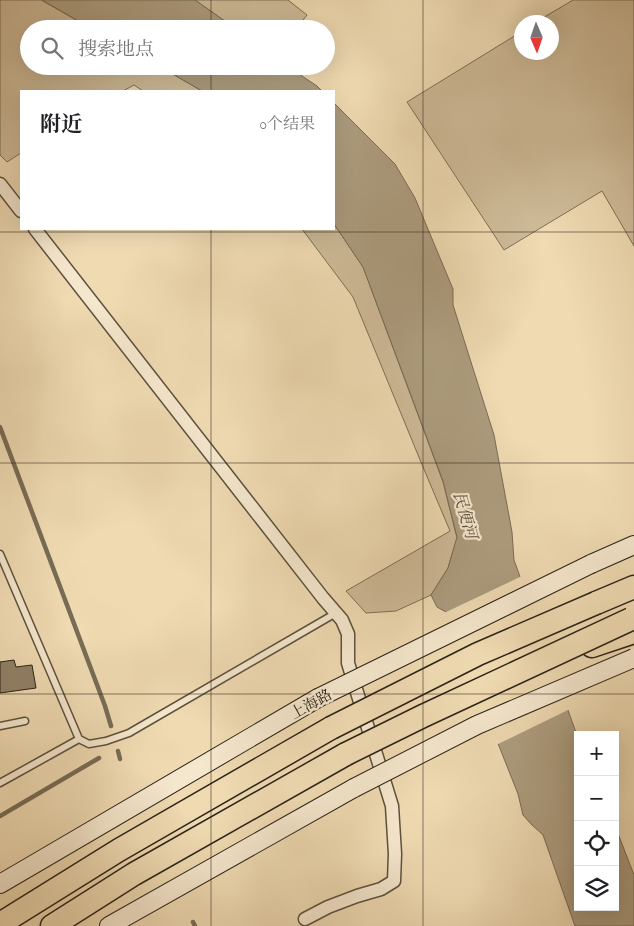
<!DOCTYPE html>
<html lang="zh">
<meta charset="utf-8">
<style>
:root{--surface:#fff;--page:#f2f2f2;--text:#202124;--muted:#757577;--line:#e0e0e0}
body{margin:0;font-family:"IM FELL English","Noto Serif SC",serif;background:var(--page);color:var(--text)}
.controls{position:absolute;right:15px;bottom:15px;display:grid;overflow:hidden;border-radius:0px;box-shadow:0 5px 20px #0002}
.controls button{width:45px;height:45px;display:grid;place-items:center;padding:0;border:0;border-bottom:1px solid var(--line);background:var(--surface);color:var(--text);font:25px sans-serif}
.compass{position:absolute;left:514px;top:15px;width:45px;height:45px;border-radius:50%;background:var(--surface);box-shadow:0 5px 20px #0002;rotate:178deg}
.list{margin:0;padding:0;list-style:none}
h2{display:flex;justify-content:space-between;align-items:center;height:65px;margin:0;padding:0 20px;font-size:21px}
h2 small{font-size:16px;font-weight:400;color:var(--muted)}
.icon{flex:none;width:28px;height:28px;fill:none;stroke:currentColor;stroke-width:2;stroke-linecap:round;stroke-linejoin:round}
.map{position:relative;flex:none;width:634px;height:926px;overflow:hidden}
.search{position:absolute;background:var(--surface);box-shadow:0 5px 20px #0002;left:20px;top:20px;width:315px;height:55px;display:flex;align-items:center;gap:12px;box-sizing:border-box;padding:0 18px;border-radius:28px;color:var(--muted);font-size:19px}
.panel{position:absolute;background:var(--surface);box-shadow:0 5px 20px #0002;left:20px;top:90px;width:315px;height:140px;border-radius:0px}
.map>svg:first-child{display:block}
.green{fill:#cebb98;stroke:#7c6f58}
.water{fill:#ac9c7e;stroke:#786c55}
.pier{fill:#efdab2}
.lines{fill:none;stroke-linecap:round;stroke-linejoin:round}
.stream{stroke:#786c55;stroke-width:4.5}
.building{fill:#918268;stroke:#2b2318}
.lane-casing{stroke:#5c513e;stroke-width:9}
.street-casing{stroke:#5c513e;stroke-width:15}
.secondary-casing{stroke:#2b2318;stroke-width:20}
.highway-casing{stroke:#2b2318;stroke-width:25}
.lane{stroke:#f5e7cd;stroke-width:6}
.street{stroke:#f5e7cd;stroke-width:12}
.secondary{stroke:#f5e7cd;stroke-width:18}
.highway{stroke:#efdab2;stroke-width:22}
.secondary-bridge-casing{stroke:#2b2318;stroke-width:20;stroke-linecap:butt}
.highway-bridge-casing{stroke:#2b2318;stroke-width:25;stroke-linecap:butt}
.secondary-bridge{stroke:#f5e7cd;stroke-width:18}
.highway-bridge{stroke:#efdab2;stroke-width:22}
.grid{fill:none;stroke:#2b2318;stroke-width:1;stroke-opacity:0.55}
.labels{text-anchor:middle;stroke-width:4.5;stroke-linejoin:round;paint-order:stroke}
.street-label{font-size:15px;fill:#2b2318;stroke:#f5e7cd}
.water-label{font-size:16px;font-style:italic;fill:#584d3c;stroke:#f5e7cd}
</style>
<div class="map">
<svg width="634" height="926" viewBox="0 0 634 926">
<rect width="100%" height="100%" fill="#efdab2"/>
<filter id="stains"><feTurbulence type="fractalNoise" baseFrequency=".004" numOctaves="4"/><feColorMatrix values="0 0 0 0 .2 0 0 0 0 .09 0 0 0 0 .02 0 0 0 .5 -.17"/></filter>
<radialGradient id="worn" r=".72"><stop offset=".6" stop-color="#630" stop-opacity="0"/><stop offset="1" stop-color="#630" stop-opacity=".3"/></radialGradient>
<path class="green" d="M0,0H41L92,29H29V66H159L202,91H143L134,85L123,91H21V153L7,162L0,155Z
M195,0H288L307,15L296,29H236Z
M573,0H634V246L602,191L504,250L407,102L521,32L522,52H552V22H536Z
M334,224L363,267L443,482L457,538L448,568L431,595L396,611L366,613L346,591L450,531L423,467L353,297L302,229H334Z"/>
<path class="water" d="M42,0H195L236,29H92Z
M159,66H287L317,86L322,91H202Z
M334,103L395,164L415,198L453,289V305L494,435L512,532L514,560L578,738V907H615V826L634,875V926H575L543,835L531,824L523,815L518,794L446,612L437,607L431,595L448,568L457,537L443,481L363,267L334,224Z"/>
<path class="pier" d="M522,576L570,709L496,745L444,613Z"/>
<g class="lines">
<path class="stream" d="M0,427L105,706L111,726
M118,751L120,759
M0,816L99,758
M193,922L195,926"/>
</g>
<path class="building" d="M14,660L16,667L32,665L36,688L0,693V662Z"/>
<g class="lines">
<defs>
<path id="lane" d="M0,554L79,739L89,744L106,741L129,733L336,613
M0,726L25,721
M0,783L79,739"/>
<path id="street" d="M0,184L21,211
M35,229L323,598L342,620L348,634V663L392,806L395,854L394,881L381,889L357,896L328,907L305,919"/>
<path id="secondary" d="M591,564L634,545
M0,884L318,698
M109,926L354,788"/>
<path id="highway" d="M596,603L634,587
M592,646L634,632
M0,924L119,850L331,728
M52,926L134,874L346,754"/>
</defs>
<use href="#lane" class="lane-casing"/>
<use href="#street" class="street-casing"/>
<use href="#secondary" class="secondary-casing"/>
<use href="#highway" class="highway-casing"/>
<use href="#lane" class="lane"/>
<use href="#street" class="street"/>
<use href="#secondary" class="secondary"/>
<use href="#highway" class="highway"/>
<defs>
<path id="secondary-bridge" d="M318,698L591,564
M354,788L477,725L634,658"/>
<path id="highway-bridge" d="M331,728L478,654L596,603
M346,754L423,716L631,619"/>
</defs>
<use href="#secondary-bridge" class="secondary-bridge-casing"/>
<use href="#highway-bridge" class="highway-bridge-casing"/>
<use href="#secondary-bridge" class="secondary-bridge"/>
<use href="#highway-bridge" class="highway-bridge"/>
</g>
<path class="grid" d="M211,0V29M423,0V926M211,66V91M211,229V926M0,232H634M0,463H634M0,694H634"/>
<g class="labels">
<g class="street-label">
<text transform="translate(311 704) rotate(-29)" y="5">上海路</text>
</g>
<g class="water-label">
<text transform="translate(466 515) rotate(74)" y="6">民便河</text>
</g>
</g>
<rect width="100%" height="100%" filter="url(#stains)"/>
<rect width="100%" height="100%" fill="url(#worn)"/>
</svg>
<div class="controls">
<button>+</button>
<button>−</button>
<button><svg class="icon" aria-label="locate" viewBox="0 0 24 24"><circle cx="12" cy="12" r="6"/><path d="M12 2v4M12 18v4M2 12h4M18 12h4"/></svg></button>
<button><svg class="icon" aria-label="layers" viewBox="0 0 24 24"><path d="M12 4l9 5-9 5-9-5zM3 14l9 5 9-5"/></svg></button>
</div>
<svg class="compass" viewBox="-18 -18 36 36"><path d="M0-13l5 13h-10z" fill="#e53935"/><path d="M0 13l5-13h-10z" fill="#757577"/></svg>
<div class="search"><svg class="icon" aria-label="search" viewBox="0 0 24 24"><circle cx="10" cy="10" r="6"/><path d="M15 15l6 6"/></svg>搜索地点</div>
<section class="panel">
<h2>附近<small>0个结果</small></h2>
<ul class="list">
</ul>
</section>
</div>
